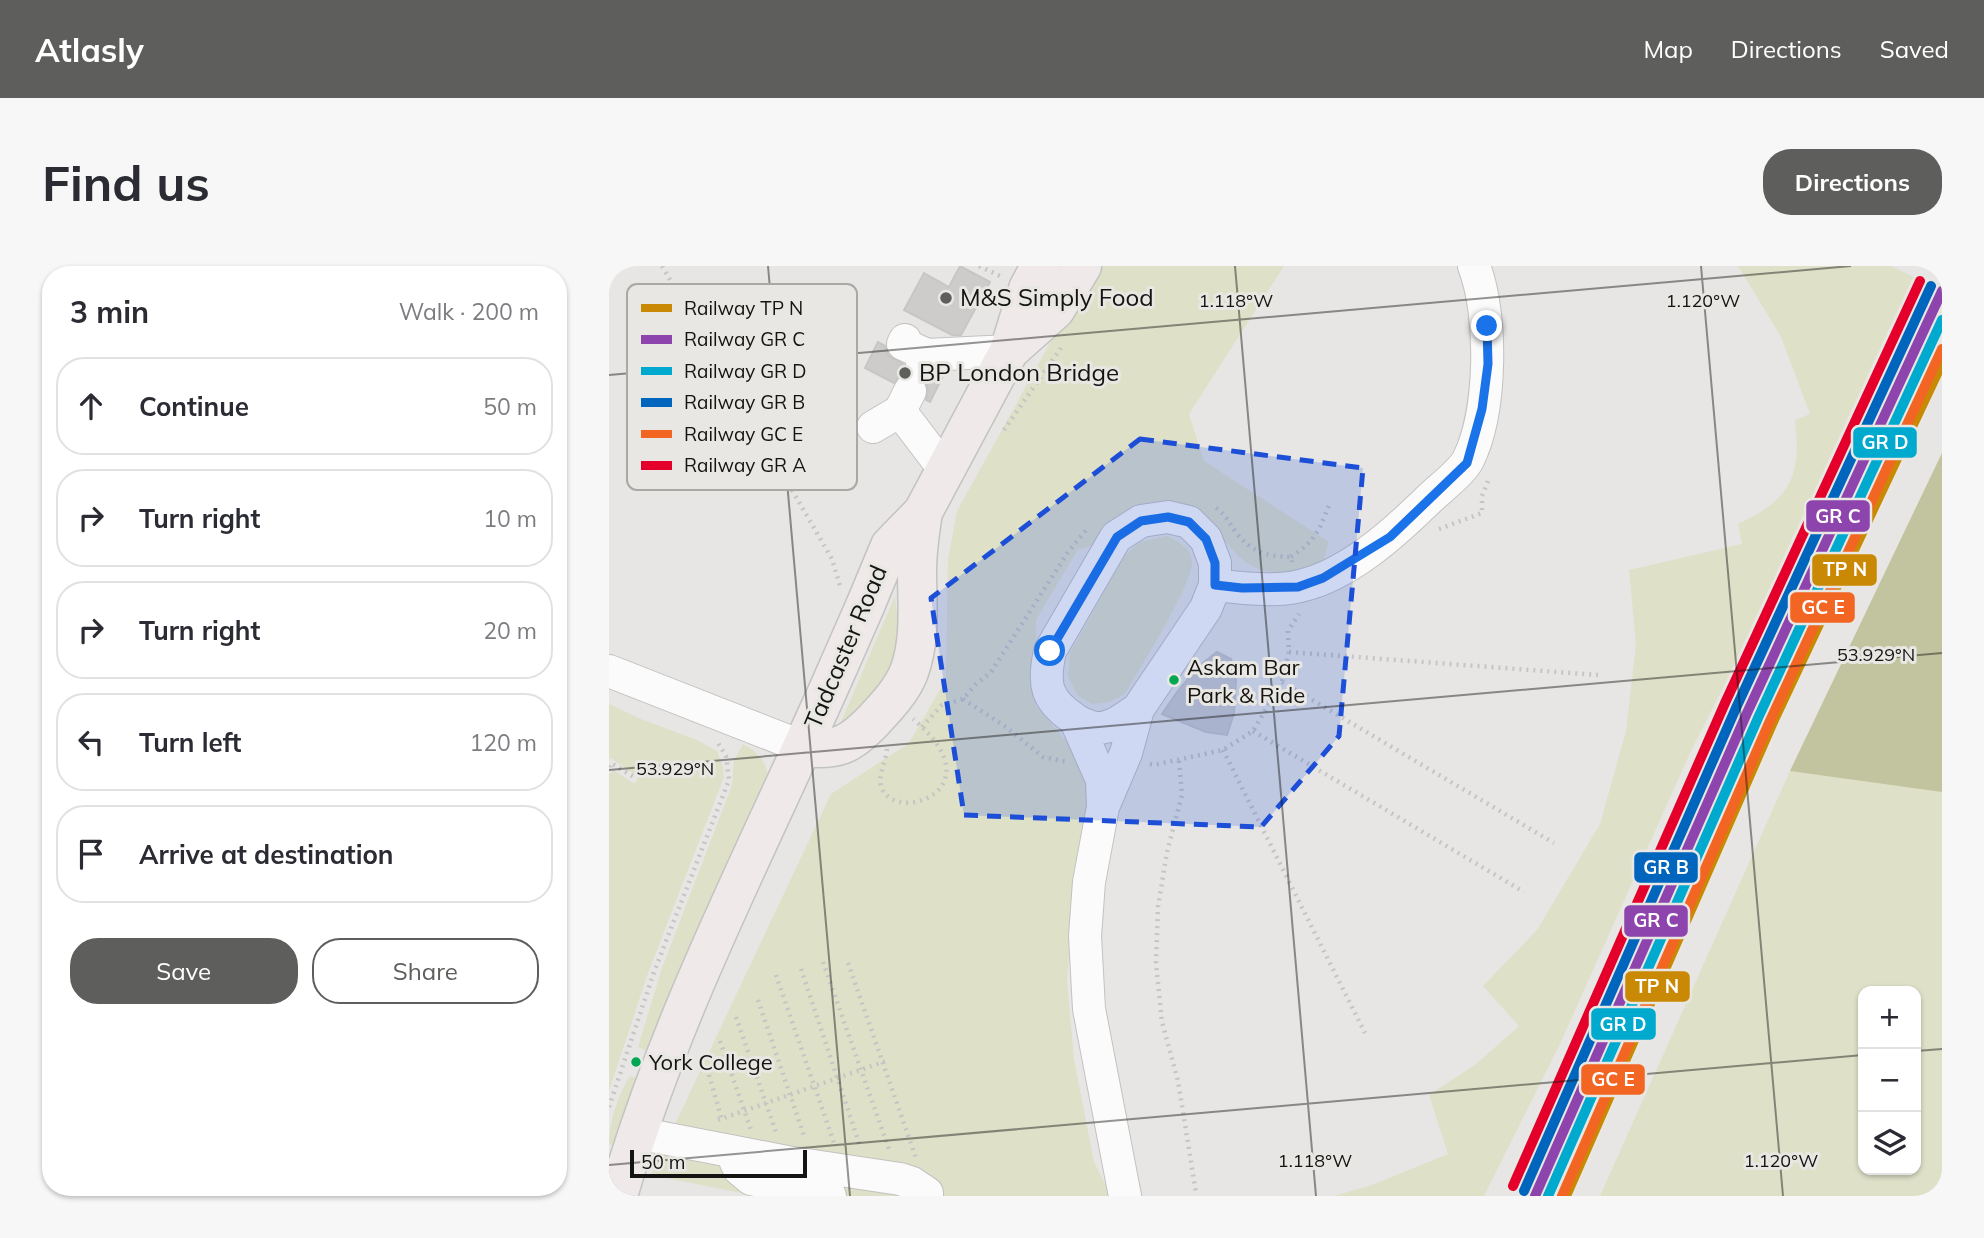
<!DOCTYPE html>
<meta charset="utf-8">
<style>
:root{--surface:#fff;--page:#f7f7f7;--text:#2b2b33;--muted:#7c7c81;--line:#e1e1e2;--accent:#5e5e5c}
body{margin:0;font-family:Mulish,sans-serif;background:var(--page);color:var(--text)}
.controls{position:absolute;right:21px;bottom:21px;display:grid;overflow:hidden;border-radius:14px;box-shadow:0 2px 5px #0004}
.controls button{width:63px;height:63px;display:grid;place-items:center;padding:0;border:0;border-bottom:2px solid var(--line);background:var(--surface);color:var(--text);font:35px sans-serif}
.scale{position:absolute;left:21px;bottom:18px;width:177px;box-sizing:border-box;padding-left:7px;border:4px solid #141412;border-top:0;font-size:19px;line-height:24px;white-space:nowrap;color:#141412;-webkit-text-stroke:5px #e8e7e3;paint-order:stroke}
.stop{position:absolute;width:21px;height:21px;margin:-16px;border:5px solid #1a73e8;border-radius:50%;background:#fff}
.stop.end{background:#1a73e8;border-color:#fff;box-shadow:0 2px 7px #0008}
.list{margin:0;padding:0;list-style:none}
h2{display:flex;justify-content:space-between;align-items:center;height:91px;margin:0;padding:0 28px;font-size:30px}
h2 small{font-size:23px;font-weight:400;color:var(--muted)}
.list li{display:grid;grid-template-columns:46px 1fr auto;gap:21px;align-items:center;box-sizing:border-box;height:98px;margin:0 14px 14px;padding:0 14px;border:2px solid var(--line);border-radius:28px}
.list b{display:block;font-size:26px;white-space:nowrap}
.list em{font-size:23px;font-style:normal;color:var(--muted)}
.actions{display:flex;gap:14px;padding:21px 28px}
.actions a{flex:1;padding:16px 0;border:2px solid var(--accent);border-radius:28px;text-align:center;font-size:24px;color:var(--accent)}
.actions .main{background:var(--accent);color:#fff}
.icon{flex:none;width:38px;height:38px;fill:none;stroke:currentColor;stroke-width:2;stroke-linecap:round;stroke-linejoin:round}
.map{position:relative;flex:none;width:1333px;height:930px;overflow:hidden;border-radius:28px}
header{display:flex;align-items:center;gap:42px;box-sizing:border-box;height:98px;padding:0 35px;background:var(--accent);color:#fff}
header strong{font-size:33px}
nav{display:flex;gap:38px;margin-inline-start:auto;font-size:24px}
.intro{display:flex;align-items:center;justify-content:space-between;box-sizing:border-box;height:168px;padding:0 42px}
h1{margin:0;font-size:49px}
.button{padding:18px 32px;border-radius:28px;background:var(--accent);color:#fff;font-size:24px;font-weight:700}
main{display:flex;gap:42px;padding:0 42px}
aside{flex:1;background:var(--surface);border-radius:28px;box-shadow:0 2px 5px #0004}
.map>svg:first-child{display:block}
.green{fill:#dfe0c8;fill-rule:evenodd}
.forest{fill:#c2c49f}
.building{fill:#cdcccb;stroke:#c7c6c5;stroke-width:2}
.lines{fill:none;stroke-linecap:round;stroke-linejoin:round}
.minor-casing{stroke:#c3c2c1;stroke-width:34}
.major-casing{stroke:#c3c3c2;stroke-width:41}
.path{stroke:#c5c5c3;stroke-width:4.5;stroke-dasharray:2 5;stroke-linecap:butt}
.minor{stroke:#fbfbfb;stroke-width:32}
.major{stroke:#efe9e9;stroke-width:38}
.major-bridge-casing{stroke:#c3c3c2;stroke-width:41;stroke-linecap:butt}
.major-bridge{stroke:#efe9e9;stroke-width:38}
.rail-1-casing{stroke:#e8e7e3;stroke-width:16}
.rail-2-casing{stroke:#e8e7e3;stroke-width:16}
.rail-3-casing{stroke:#e8e7e3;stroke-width:16}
.rail-4-casing{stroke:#e8e7e3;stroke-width:16}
.rail-5-casing{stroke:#e8e7e3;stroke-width:16}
.rail-6-casing{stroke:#e8e7e3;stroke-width:16}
.rail-1{stroke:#ca8904;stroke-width:10}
.rail-2{stroke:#8e44ad;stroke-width:10}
.rail-3{stroke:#00a9ce;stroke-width:10}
.rail-4{stroke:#0065bd;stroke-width:10}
.rail-5{stroke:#f26522;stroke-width:10}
.rail-6{stroke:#e4002b;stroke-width:10}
.route{stroke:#1a73e8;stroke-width:9}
.marked{fill:#1d4ed8;fill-opacity:0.2;stroke:#1d4ed8;stroke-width:5;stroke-dasharray:14 9;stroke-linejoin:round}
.ticks{fill:none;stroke:#141412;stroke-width:2;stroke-opacity:0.45}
.poi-dot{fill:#5e5e5c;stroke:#e8e7e3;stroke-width:2.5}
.bus-dot{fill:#00a651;stroke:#e8e7e3;stroke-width:2.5}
.labels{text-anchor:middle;stroke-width:6;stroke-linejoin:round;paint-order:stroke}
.bus-label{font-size:22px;fill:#141412;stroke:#e8e7e3;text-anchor:start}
.poi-label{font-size:24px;fill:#141412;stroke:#e8e7e3;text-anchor:start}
.street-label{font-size:24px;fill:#141412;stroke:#e8e7e3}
.key{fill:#e8e7e3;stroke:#a8a8a4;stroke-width:2}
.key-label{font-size:19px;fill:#141412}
.ticks-label{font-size:18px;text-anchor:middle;fill:#141412;stroke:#e8e7e3;stroke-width:6;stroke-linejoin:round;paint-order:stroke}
.line-badge{stroke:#e8e7e3;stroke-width:2.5}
.badge-label{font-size:19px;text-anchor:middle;font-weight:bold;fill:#fff}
</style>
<header>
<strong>Atlasly</strong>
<nav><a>Map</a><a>Directions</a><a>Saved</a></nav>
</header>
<div class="intro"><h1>Find us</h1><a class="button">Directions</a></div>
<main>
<aside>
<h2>3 min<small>Walk · 200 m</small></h2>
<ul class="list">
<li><svg class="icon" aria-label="ahead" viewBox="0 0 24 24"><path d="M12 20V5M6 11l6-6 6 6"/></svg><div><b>Continue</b></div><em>50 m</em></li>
<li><svg class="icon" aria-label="right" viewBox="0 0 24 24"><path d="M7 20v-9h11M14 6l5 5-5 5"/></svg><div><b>Turn right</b></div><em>10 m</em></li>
<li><svg class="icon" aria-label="right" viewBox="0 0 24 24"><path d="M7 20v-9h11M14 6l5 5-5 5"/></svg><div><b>Turn right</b></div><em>20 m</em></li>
<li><svg class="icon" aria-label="left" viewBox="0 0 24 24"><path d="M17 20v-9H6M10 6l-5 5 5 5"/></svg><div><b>Turn left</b></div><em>120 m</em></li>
<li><svg class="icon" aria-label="arrive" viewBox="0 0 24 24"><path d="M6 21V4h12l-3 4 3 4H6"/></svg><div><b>Arrive at destination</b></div></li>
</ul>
<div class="actions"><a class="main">Save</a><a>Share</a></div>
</aside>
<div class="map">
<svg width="1333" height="930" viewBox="0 0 1333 930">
<rect width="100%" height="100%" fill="#e7e6e4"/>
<path class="green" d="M486,0H675L580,148L595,195L720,276L713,298C700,305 690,306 676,306C619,309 620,259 578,239C572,236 560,236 552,236C520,237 508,265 485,279C480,281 474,282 469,283L427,354V375L422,412L427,440L474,495L482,529L464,635L458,715L465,793L485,896L502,930H147L42,909L222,528L300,477L337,413L339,293L348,245L468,28Z
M1129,0H1282L1315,16L1233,188L1081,487L951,778L875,930H725L763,919L839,888L820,829L867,798L910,760L874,720L928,664L991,558L1017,465L1027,379L1020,304L1133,278L1129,258C1181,234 1193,210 1186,154L1201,148L1172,71Z
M1333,187V930H991L1181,505ZM1254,725H1307V904H1254Z
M558,270C570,276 582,281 583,296C583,320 530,403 516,428L500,436L483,438L468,429L459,410L461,387L516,289L531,276Z
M286,330C287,341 289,353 289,364C286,405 265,435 232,456Z
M0,438L32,453L88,474L108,485L114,501L115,511L38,710L0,825V509L4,504L26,518L29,511L2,492L0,494Z
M134,478C150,487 160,498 159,517L89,665L37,785L29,781L53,702L123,519L125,494Z
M21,810L28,812L4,880L0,878C0,855 9,829 21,810Z"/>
<path class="forest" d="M1333,187V526L1181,505Z"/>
<path class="building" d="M351,0L381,16L352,69H343L295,44L315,7L340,21Z
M269,76L276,80L279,89L295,99L297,108L290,110L285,117L256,102Z
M329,108L334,110L321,136L317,134L319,125L317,116L324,114Z
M608,386L622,393L627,414L625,447L618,469L597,466L553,448L568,426L590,400Z"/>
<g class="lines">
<defs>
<path id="minor" d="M296,74L294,78L318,89
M313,99L318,89L400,85
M301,125L291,145L335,203
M264,161L291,145
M606,319C629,322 669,326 691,320C739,309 784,268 818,235C829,224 853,206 859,194C883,146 884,49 865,0
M0,405L194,481
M467,455L493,514L494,541L480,616L476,670L480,743L516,930
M494,541L517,487L529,443L597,342L606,319V297L597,273L580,256L559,251L532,255L507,271L441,385C434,417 436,433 464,452C470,457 482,462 489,462C504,462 517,451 529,443
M28,867L178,896L291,913L303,917L318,927V930
M122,885L130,903L142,913L221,930"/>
<path id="major" d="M400,85L446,44L473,0
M256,340L281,280L314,246L400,85L419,23L431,0
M194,481C229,485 241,479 265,454C278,440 293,424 300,406C312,374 308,338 308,305C308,285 311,265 314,246
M9,930C62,745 154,573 231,397"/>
</defs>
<use href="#minor" class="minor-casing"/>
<use href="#major" class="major-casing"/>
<path class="path" d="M53,0L223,293L231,320
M370,0L393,11
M395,164L452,82
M607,242C617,249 621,258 628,268C644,287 658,290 682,291L683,296
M830,263L873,247V230L879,215
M682,291C706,275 710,265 720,239
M680,386L989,409
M673,416L945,577
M354,433L397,461L434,491L459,496
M313,461L333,439L354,433L367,418L382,406L459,286L477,264
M644,465L915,626
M278,483C277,494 269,510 272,520C284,560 390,524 304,453
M614,484L756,767
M570,495L573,529L558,586L549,641L547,697L553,756L569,815L587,927
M541,498L545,499L614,484L644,465L673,416L680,386L679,365L690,348
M0,501L2,497L25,511
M214,696L281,886
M239,697L307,892
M192,703L251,880
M167,709L225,877
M149,734L196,873
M127,751L168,869
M111,775L142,864
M100,809L113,854
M0,841L45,706L120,514L117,490L109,477
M109,854L280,794"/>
<use href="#minor" class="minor"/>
<use href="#major" class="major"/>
<defs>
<path id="major-bridge" d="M231,397L256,340"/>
</defs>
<use href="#major-bridge" class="major-bridge-casing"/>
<use href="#major-bridge" class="major-bridge"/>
<defs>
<path id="rail-1" d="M957,930L1164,456L1333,97"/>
<path id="rail-2" d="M926,930L1138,447L1333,25"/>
<path id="rail-3" d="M939,930L1149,452L1333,54"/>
<path id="rail-4" d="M915,925L1127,442L1322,20"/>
<path id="rail-5" d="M953,930L1160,457L1333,83"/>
<path id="rail-6" d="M904,920L1116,437L1311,15"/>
</defs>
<use href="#rail-1" class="rail-1-casing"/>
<use href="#rail-2" class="rail-2-casing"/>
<use href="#rail-3" class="rail-3-casing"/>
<use href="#rail-4" class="rail-4-casing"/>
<use href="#rail-5" class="rail-5-casing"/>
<use href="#rail-6" class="rail-6-casing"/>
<use href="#rail-1" class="rail-1"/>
<use href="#rail-2" class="rail-2"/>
<use href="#rail-3" class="rail-3"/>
<use href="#rail-4" class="rail-4"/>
<use href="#rail-5" class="rail-5"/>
<use href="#rail-6" class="rail-6"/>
</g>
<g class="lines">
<path class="route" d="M441,385L508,271L532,255L559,251L580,256L597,273L606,297V319L633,322L689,321L714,312L781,271L858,197L873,143L879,98L878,60"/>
</g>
<path class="marked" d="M531,173L754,202L730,470L652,561L355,549L322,332Z"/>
<path class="ticks" d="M159,0L241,930M626,0L707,930M1092,0L1174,930M0,109L1242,0M0,504L1333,387M1307,785L1333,783M0,899L1254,789"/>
<g class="poi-dot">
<circle cx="337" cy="32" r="7"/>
<circle cx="296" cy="107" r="7"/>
</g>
<g class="bus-dot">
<circle cx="565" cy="414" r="6"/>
<circle cx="27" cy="796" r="6"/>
</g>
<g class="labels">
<g class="bus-label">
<text x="578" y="409">Askam Bar<tspan x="578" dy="28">Park &amp; Ride</tspan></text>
<text x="40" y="804">York College</text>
</g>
<g class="poi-label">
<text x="351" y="40">M&amp;S Simply Food</text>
<text x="310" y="115">BP London Bridge</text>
</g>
<g class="street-label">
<text transform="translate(237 381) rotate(-67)" y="8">Tadcaster Road</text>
</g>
</g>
<rect x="18" y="18" width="230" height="206" rx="10" class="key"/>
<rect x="32" y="38" width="31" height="8" fill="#ca8904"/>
<rect x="32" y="69" width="31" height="9" fill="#8e44ad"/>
<rect x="32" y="101" width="31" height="8" fill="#00a9ce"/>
<rect x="32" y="132" width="31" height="9" fill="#0065bd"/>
<rect x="32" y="164" width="31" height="8" fill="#f26522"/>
<rect x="32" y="195" width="31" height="9" fill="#e4002b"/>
<g class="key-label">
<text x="75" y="49">Railway TP N</text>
<text x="75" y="80">Railway GR C</text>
<text x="75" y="112">Railway GR D</text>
<text x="75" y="143">Railway GR B</text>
<text x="75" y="175">Railway GC E</text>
<text x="75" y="206">Railway GR A</text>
</g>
<g class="ticks-label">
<text x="627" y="41">1.118°W</text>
<text x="1094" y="41">1.120°W</text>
<text x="1267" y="395">53.929°N</text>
<text x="66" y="509">53.929°N</text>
<text x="706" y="901">1.118°W</text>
<text x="1172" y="901">1.120°W</text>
</g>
<g class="line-badge">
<rect x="1243" y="160" width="66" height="33" rx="7" fill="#00a9ce"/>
<rect x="1196" y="233" width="66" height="34" rx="7" fill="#8e44ad"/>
<rect x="1202" y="287" width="67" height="34" rx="7" fill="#ca8904"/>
<rect x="1180" y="325" width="67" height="33" rx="7" fill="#f26522"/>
<rect x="1024" y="585" width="66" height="33" rx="7" fill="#0065bd"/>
<rect x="1014" y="638" width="66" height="34" rx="7" fill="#8e44ad"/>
<rect x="1015" y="704" width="67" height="33" rx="7" fill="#ca8904"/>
<rect x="981" y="741" width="67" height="34" rx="7" fill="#00a9ce"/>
<rect x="971" y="797" width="66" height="33" rx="7" fill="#f26522"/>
</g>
<g class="badge-label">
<text x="1276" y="183">GR D</text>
<text x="1229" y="257">GR C</text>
<text x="1236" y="310">TP N</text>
<text x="1214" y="348">GC E</text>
<text x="1057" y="608">GR B</text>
<text x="1047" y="661">GR C</text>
<text x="1048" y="727">TP N</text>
<text x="1014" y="765">GR D</text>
<text x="1004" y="820">GC E</text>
</g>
</svg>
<div class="controls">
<button>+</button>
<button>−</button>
<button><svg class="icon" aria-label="layers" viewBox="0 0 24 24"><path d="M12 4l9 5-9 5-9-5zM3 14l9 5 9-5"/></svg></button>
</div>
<div class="scale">50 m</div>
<div class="stop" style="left:441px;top:385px"></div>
<div class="stop end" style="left:878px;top:60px"></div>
</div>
</main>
